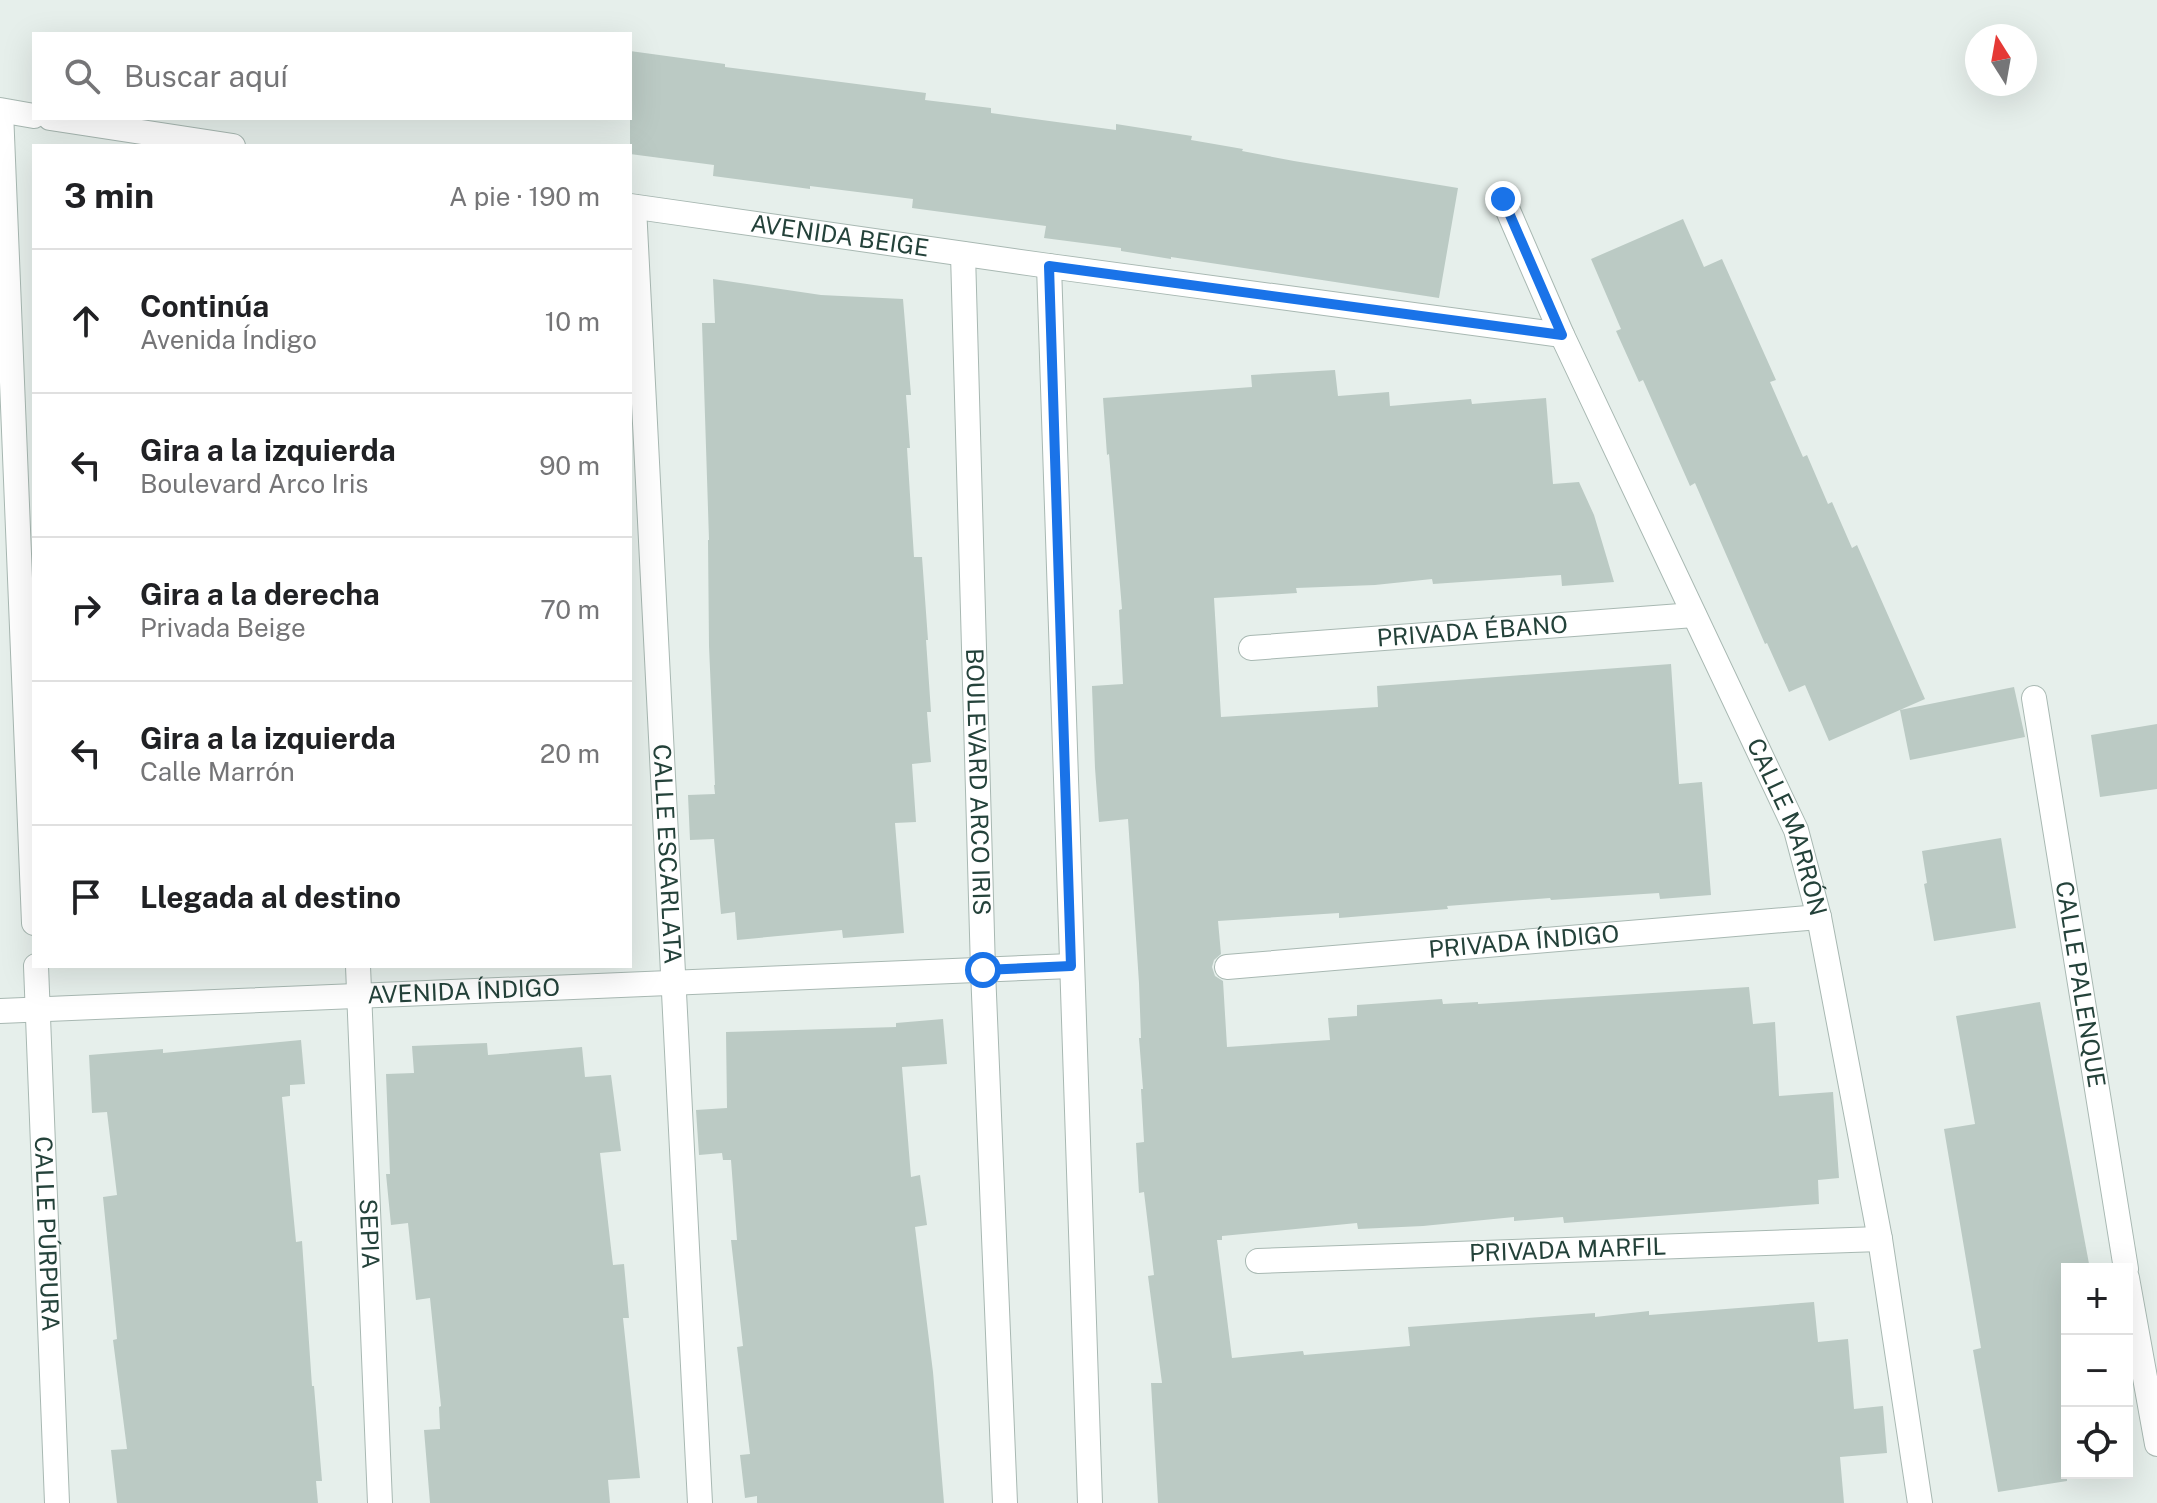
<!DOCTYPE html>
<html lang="es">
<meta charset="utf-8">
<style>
:root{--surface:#fff;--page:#f6f6f6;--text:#202124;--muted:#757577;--line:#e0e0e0}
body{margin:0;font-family:"Public Sans",sans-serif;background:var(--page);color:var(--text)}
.controls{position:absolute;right:24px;bottom:24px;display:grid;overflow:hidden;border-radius:0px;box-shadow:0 8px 32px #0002}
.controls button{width:72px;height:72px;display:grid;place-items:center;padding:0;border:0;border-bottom:2px solid var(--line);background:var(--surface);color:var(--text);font:40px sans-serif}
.compass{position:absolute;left:1965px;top:24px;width:72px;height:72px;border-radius:50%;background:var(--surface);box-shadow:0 8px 32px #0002;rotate:349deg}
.stop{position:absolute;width:24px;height:24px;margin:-18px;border:6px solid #1a73e8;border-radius:50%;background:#fff}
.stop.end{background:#1a73e8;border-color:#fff;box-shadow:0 2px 8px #0008}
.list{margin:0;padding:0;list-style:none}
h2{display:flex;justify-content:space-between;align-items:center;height:104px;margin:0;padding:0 32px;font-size:34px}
h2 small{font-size:26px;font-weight:400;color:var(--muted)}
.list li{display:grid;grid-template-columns:52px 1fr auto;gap:24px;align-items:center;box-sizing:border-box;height:144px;padding:0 32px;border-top:2px solid var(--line)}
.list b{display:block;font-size:30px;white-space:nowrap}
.list p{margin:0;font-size:26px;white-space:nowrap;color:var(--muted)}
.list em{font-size:26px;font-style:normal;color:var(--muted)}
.icon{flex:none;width:44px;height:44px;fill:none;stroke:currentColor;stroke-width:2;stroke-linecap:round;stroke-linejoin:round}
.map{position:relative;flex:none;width:2157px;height:1503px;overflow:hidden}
.search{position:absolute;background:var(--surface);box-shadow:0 8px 32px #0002;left:32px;top:32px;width:600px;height:88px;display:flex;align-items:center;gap:20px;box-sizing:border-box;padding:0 28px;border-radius:0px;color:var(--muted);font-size:30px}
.panel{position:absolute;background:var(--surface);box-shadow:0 8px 32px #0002;left:32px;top:144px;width:600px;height:824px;border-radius:0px}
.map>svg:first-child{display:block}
.building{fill:#bbcac4}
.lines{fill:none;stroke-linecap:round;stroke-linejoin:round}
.minor-casing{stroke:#a8b8b2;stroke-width:26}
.minor{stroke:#fff;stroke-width:24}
.route{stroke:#1a73e8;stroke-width:10}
.labels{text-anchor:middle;stroke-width:6;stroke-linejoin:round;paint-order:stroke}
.street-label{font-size:24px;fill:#24423a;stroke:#f7fbf9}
</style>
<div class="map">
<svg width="2157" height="1503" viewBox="0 0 2157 1503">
<rect width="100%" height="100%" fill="#e6efeb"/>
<path class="building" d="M630,51L725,64V67L926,93L925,100L991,108V113L1116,130V124L1192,136L1191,140L1243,149L1242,151L1294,161L1458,188L1439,298L1224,265L1171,257V259L1121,251V248L1044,238L1046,226L912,208L913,199L810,186V189L713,176L714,165L630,154Z
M1683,219L1704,267L1722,259L1776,380L1770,382L1803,457L1807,455L1828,504L1832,502L1852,548L1857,545L1925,699L1829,741L1805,685L1789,692L1767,643L1765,644L1695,483L1690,486L1643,380L1639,382L1616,331L1621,329L1591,259Z
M713,279L821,295L903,299L911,395H906L910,448H907L914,557H922L928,640H926L931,712H927L931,762L912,764L916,822L895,823L904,933L843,938L842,930L737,940L735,912L721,914L714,839L690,840L688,795L715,794L714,785H715L709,646L708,540H709L702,323H715Z
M1335,370L1338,396L1389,392L1390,406L1471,399L1472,404L1546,398L1553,484L1579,482L1594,515L1614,582L1562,586L1561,575L1433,584L1432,579L1375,585L1296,588L1297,593L1214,598L1221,717L1378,707L1377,686L1671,664L1679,784L1702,782L1711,895L1660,899L1659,893L1551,900L1550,898L1447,906L1448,909L1339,918V913L1218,921L1221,954L1214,960L1212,967L1215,976L1223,981L1227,1047L1330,1040L1328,1018L1357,1016V1005L1442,999L1443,1004L1478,1002V1004L1749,987L1753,1024L1775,1022L1779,1096L1833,1092L1839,1178L1818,1180L1819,1204L1564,1223L1563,1217L1514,1221V1217L1423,1226L1358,1229L1357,1223L1222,1236V1240H1217L1232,1358L1303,1351L1304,1355L1410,1346L1408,1327L1595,1313V1317L1649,1311V1315L1814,1302L1818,1342L1848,1339L1854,1409L1883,1406L1887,1453L1840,1457L1844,1503H1158L1151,1383H1162L1148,1276L1154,1275L1144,1192L1139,1193L1136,1143L1144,1142L1141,1089H1143L1139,1038H1141L1139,983L1128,819L1099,822L1095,768L1092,686L1123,684L1119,610L1122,609L1109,454L1107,455L1103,398L1252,387L1251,375Z
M2014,687L2025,737L1910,760L1900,710Z
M2157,724V789L2100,797L2091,735Z
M2001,838L2016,928L1934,941L1924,884L1927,883L1922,851Z
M2040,1002L2090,1269H2067V1481L1998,1492L1973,1350L1981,1348L1944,1129L1975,1124L1956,1016Z
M943,1019L947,1064L902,1067L911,1177L920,1175L927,1225L915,1227L933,1372L944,1503H757V1496L745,1498L740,1455L750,1454L737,1347L743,1346L731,1240H737L731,1160H723L722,1153L699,1155L696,1110L727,1108L726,1032L896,1027V1023Z
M301,1040L305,1084L290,1085V1096L282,1097L296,1242L302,1241L312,1386H314L322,1481H316L318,1503H117L111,1450L127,1449L113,1340L117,1339L103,1197L117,1195L107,1112L92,1113L89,1055L163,1049V1053Z
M487,1043L488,1055L582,1047L585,1077L611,1075L621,1151L600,1153L613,1265L624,1264L629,1318H623L640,1478L608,1480L610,1503H430L424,1430L440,1429L439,1407L441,1406L430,1298L416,1300L408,1223L391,1225L386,1174H390L386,1074L414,1073L412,1046Z"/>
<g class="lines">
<defs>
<g id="minor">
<path d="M0,110L34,116"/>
<path d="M1,111L34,923"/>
<path d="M50,118L233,146"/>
<path id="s1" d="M1503,199L1562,335L1796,830L1819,917L1880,1239L1920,1503"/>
<path id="s2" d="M630,206L1049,266L1562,335"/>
<path id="s3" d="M634,207L700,1503"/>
<path id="s4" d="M963,254L983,970L1005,1503"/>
<path d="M1049,266L1090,1503"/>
<path id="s5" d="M1251,648L1694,615"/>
<path id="s6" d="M2034,698L2126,1269"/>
<path id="s7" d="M36,966L57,1503"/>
<path id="s8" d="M358,966L380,1503"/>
<path id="s9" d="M1227,967L1819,917"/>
<path id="s10" d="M0,1011L1071,966"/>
<path id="s11" d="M1258,1261L1880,1239"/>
<path d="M2127,1278L2157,1444"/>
</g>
</defs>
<use href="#minor" class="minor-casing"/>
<use href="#minor" class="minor"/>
</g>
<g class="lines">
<path class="route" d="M983,970L1071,966L1049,266L1562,335L1503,199"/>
</g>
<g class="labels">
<g class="street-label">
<text dy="8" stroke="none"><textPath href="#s2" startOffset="212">AVENIDA BEIGE</textPath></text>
<text dy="8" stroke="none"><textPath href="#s5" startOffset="222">PRIVADA ÉBANO</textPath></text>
<text dy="8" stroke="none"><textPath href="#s4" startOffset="528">BOULEVARD ARCO IRIS</textPath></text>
<text dy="8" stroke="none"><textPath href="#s1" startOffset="690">CALLE MARRÓN</textPath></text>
<text dy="8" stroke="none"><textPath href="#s3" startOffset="648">CALLE ESCARLATA</textPath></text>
<text dy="8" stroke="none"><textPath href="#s9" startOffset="298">PRIVADA ÍNDIGO</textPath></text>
<text dy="8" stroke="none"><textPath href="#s6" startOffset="290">CALLE PALENQUE</textPath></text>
<text dy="8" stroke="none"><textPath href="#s10" startOffset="464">AVENIDA ÍNDIGO</textPath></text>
<text dy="8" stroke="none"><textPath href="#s7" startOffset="268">CALLE PÚRPURA</textPath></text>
<text dy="8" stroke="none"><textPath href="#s8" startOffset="268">SEPIA</textPath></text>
<text dy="8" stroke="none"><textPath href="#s11" startOffset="310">PRIVADA MARFIL</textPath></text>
</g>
</g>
</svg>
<div class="controls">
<button>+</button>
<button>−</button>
<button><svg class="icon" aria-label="locate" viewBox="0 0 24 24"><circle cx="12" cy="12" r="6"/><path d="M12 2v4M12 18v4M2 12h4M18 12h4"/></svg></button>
</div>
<svg class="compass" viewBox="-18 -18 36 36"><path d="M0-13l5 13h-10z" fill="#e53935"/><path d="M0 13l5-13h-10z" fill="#757577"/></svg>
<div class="stop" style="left:983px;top:970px"></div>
<div class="stop end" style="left:1503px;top:199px"></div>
<div class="search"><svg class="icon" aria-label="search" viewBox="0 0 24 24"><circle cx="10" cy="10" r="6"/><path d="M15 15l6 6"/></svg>Buscar aquí</div>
<section class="panel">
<h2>3 min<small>A pie · 190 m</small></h2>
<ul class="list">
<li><svg class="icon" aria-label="ahead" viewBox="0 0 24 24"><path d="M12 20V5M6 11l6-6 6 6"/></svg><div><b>Continúa</b><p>Avenida Índigo</p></div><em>10 m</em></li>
<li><svg class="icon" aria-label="left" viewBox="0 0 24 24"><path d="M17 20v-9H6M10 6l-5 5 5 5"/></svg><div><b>Gira a la izquierda</b><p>Boulevard Arco Iris</p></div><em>90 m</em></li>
<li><svg class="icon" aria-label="right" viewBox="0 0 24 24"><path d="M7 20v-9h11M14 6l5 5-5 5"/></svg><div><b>Gira a la derecha</b><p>Privada Beige</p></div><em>70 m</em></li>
<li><svg class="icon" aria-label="left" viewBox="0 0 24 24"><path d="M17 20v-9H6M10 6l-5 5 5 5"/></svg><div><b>Gira a la izquierda</b><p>Calle Marrón</p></div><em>20 m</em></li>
<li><svg class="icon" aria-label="arrive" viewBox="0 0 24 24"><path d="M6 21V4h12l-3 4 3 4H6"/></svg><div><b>Llegada al destino</b></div></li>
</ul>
</section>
</div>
